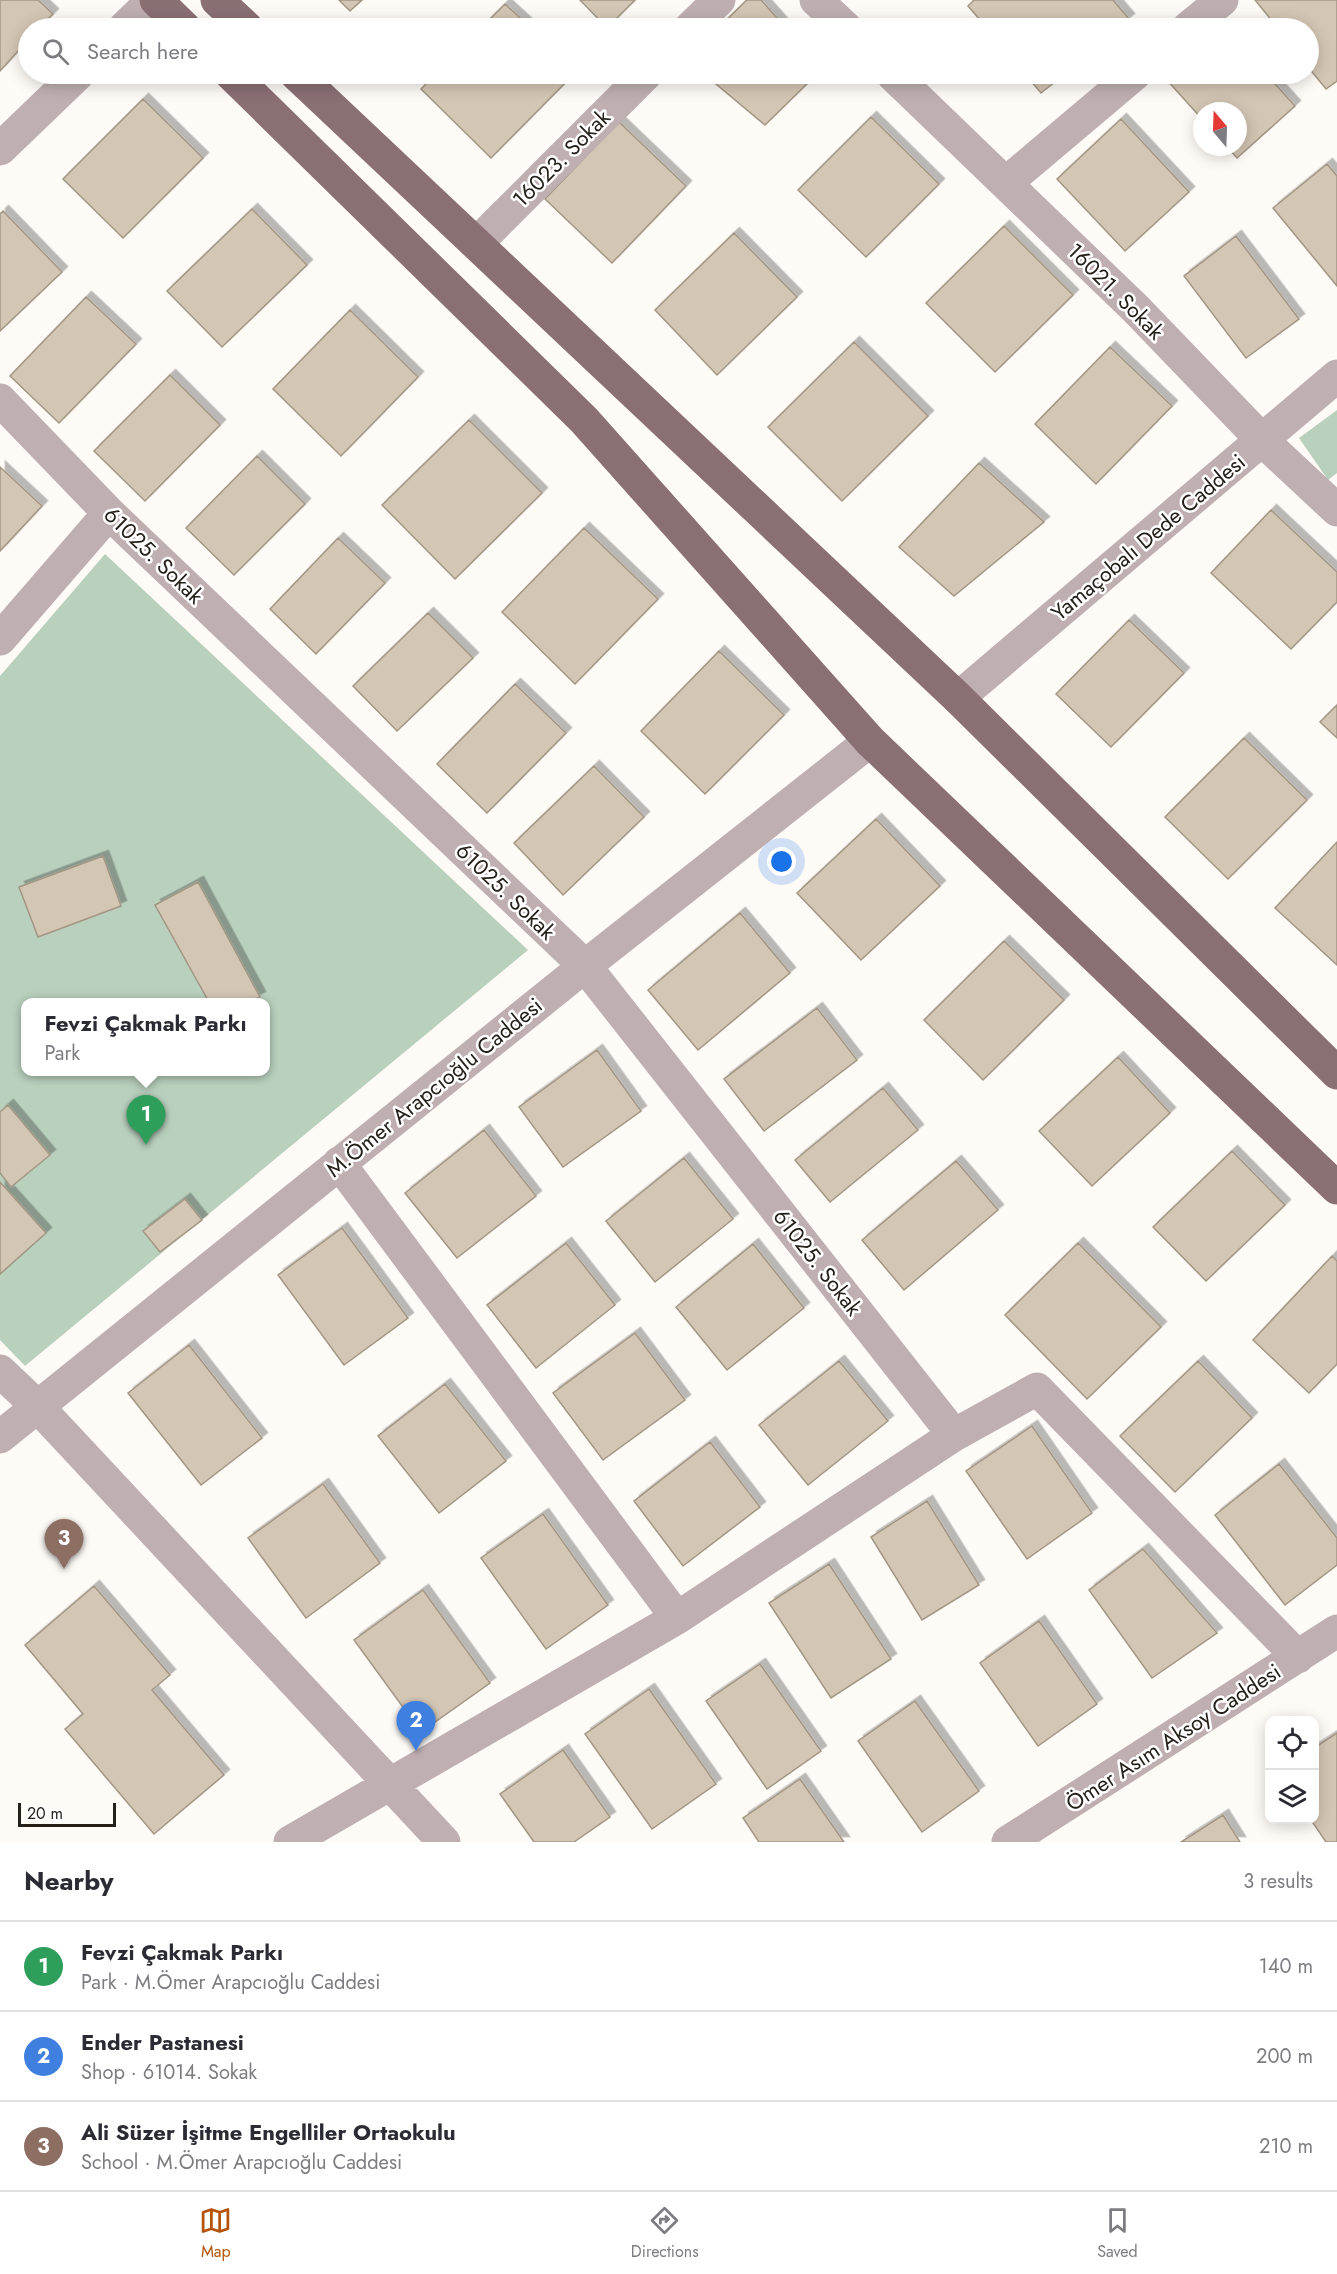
<!DOCTYPE html>
<meta charset="utf-8">
<style>
:root{--surface:#fff;--page:#f7f7f7;--text:#2b2b33;--muted:#7c7c81;--line:#e1e1e2;--accent:#b45309}
body{margin:0;font-family:Jost,sans-serif;background:var(--page);color:var(--text)}
.controls{position:absolute;right:18px;bottom:18px;display:grid;overflow:hidden;border-radius:12px;box-shadow:0 3px 15px #0003}
.controls button{width:54px;height:54px;display:grid;place-items:center;padding:0;border:0;border-bottom:2px solid var(--line);background:var(--surface);color:var(--text);font:30px sans-serif}
.compass{position:absolute;left:1193px;top:102px;width:54px;height:54px;border-radius:50%;background:var(--surface);box-shadow:0 3px 15px #0003;rotate:341deg}
.scale{position:absolute;left:18px;bottom:15px;width:98px;box-sizing:border-box;padding-left:6px;border:3px solid #252019;border-top:0;font-size:16px;line-height:21px;white-space:nowrap;color:#252019;-webkit-text-stroke:4px #fff;paint-order:stroke}
.you{position:absolute;left:782px;top:862px;width:21px;height:21px;margin:-15px;border:4px solid #fff;border-radius:50%;background:#1a73e8;box-shadow:0 0 0 9px #1a73e833}
.badge{display:grid;place-items:center;width:39px;height:39px;border-radius:50%;background:var(--accent);color:#fff;font-size:20px;font-weight:700}
.pin{position:absolute;translate:-50% -50px;filter:drop-shadow(0 2px 3px #0008)}
.pin::after{content:'';position:absolute;top:32px;width:21px;height:18px;background:inherit;clip-path:polygon(0 0,100% 0,50% 100%)}
.popup{position:absolute;left:21px;top:998px;width:249px;height:78px;box-sizing:border-box;display:grid;place-content:center;border-radius:12px;background:var(--surface);filter:drop-shadow(0 2px 4px #0005);font-size:20px;white-space:nowrap;color:var(--muted)}
.popup b{font-size:22px;color:var(--text)}
.popup::after{content:'';position:absolute;left:50%;top:100%;margin-left:-12px;border:12px solid transparent;border-top-color:var(--surface)}
.list{margin:0;padding:0;list-style:none}
h2{display:flex;justify-content:space-between;align-items:center;height:78px;margin:0;padding:0 24px;font-size:26px}
h2 small{font-size:20px;font-weight:400;color:var(--muted)}
.list li{display:grid;grid-template-columns:39px 1fr auto;gap:18px;align-items:center;box-sizing:border-box;height:90px;padding:0 24px;border-top:2px solid var(--line)}
.list b{display:block;font-size:22px;white-space:nowrap}
.list p{margin:0;font-size:20px;white-space:nowrap;color:var(--muted)}
.list em{font-size:20px;font-style:normal;color:var(--muted)}
.icon{flex:none;width:33px;height:33px;fill:none;stroke:currentColor;stroke-width:2;stroke-linecap:round;stroke-linejoin:round}
.map{position:relative;flex:none;width:1337px;height:1842px;overflow:hidden}
.search{position:absolute;background:var(--surface);box-shadow:0 3px 15px #0003;left:18px;right:18px;top:18px;height:66px;display:flex;align-items:center;gap:15px;box-sizing:border-box;padding:0 21px;border-radius:33px;color:var(--muted);font-size:22px}
.sheet{height:348px;background:var(--surface)}
nav{display:flex;justify-content:space-around;align-items:center;box-sizing:border-box;height:84px;border-top:2px solid var(--line);background:var(--surface);font-size:16px;color:var(--muted)}
nav a{display:grid;justify-items:center;gap:3px}
nav .on{color:var(--accent)}
.map>svg:first-child{display:block}
.green{fill:#b9d0bd;fill-rule:evenodd}
.building{fill:#d4c6b4;stroke:#a39684;stroke-width:1.5;filter:url(#shadow)}
.lines{fill:none;stroke-linecap:round;stroke-linejoin:round}
.minor{stroke:#bfafb1;stroke-width:33}
.major{stroke:#8a6f73;stroke-width:33}
.labels{text-anchor:middle;stroke-width:5;stroke-linejoin:round;paint-order:stroke}
.street-label{font-size:22px;fill:#252019;stroke:#fff}
</style>
<div class="map">
<svg width="1337" height="1842" viewBox="0 0 1337 1842">
<defs>
<filter id="shadow"><feDropShadow dx="5.5" dy="-5.5" stdDeviation="0" flood-color="#0004"/></filter>
</defs>
<rect width="100%" height="100%" fill="#fefbf7"/>
<path class="green" d="M1337,410V473L1328,480L1299,438Z
M105,554L528,950L25,1366L0,1340V676ZM26,1002H266V1072H26Z"/>
<path class="building" d="M0,0H38L53,14L39,28H28V40L0,71Z
M339,0H362L350,11Z
M580,0H635L607,28Z
M747,0H761L786,28H718Z
M974,0H1113L1129,19L1118,28H987L968,6Z
M1255,0H1337V81L1326,89L1308,67V28H1278Z
M505,4L531,28H481Z
M436,74H574L491,158L421,89Z
M704,74H817L765,125Z
M1025,74H1065L1041,93Z
M1172,74H1266L1295,106L1237,158L1227,147H1238V111H1202V119L1166,79Z
M143,99L203,158L123,238L63,179Z
M871,117L939,184L866,257L798,190Z
M1121,119L1189,192L1125,251L1057,179Z
M619,122L686,186L612,263L545,199Z
M1327,164L1337,176V286L1273,208Z
M252,209L307,265L222,347L167,291Z
M3,211L62,272L0,331V214Z
M1004,226L1073,295L995,372L926,303Z
M734,233L797,297L717,375L655,310Z
M1236,236L1299,319L1246,358L1184,276Z
M86,297L136,344L59,423L10,376Z
M350,310L418,377L341,456L273,389Z
M854,342L928,416L842,501L768,427Z
M1110,347L1172,406L1096,484L1035,424Z
M170,375L220,425L145,501L94,451Z
M469,420L542,493L455,579L382,505Z
M257,456L305,504L234,575L186,528Z
M979,463L1044,522L954,596L899,547Z
M0,467L42,506L0,551Z
M1271,510L1337,572V602L1291,649L1211,573Z
M584,528L658,599L575,684L502,612Z
M338,538L385,583L316,654L270,609Z
M428,613L473,658L397,731L353,686Z
M1129,620L1184,673L1111,747L1056,694Z
M719,651L784,715L705,794L641,731Z
M515,684L566,733L487,813L437,764Z
M1337,705V738L1320,722Z
M1244,738L1307,800L1228,879L1165,817Z
M594,766L644,817L563,895L514,843Z
M876,819L940,886L861,960L797,893Z
M1337,842V965L1275,908Z
M103,856L121,906L38,937L19,887Z
M198,882L260,997L250,1002H209L155,905Z
M740,913L790,973L698,1050L648,990Z
M1004,941L1064,1000L983,1080L924,1020Z
M817,1008L857,1060L764,1131L724,1079Z
M597,1050L641,1111L563,1167L519,1107Z
M1118,1057L1170,1113L1092,1186L1039,1131Z
M883,1088L918,1130L830,1202L795,1160Z
M8,1105L50,1155L11,1187L0,1173V1112Z
M484,1130L536,1196L457,1258L405,1193Z
M1232,1151L1285,1205L1206,1281L1153,1227Z
M684,1158L733,1219L655,1282L606,1221Z
M956,1161L998,1210L904,1290L862,1240Z
M0,1182L46,1233L0,1274Z
M185,1199L202,1220L160,1252L143,1231Z
M342,1228L408,1318L344,1365L278,1275Z
M566,1243L615,1305L536,1368L487,1305Z
M1078,1243L1161,1327L1087,1399L1005,1315Z
M753,1244L804,1308L727,1370L676,1307Z
M1332,1256L1337,1261V1364L1309,1393L1253,1340Z
M635,1333L685,1400L603,1460L553,1393Z
M189,1345L262,1438L201,1485L128,1393Z
M839,1361L888,1421L808,1485L759,1425Z
M1198,1361L1252,1418L1175,1492L1120,1436Z
M445,1384L506,1461L439,1513L378,1436Z
M1032,1426L1092,1513L1027,1559L966,1471Z
M710,1442L760,1507L683,1566L634,1501Z
M1279,1464L1337,1538V1565L1285,1605L1215,1515Z
M323,1484L380,1563L306,1618L248,1538Z
M927,1501L979,1585L922,1620L871,1537Z
M543,1514L608,1605L546,1649L481,1558Z
M1143,1549L1217,1633L1152,1678L1089,1590Z
M829,1564L891,1659L831,1698L769,1603Z
M94,1586L170,1675L152,1690L224,1775L154,1834L65,1729L83,1714L25,1645Z
M423,1590L490,1683L421,1732L354,1640Z
M1039,1621L1097,1704L1038,1746L980,1663Z
M760,1664L821,1751L767,1789L706,1701Z
M649,1689L716,1784L652,1829L585,1734Z
M915,1701L979,1791L922,1832L858,1741Z
M1337,1733V1842H1326L1311,1820H1314V1748Z
M563,1750L610,1817L574,1842H534L500,1794Z
M800,1779L844,1842H759L743,1818Z
M1223,1815L1240,1842H1181Z"/>
<g class="lines">
<path class="minor" d="M816,0L846,28
M124,28L153,0
M690,28L719,0
M1188,28L1222,0
M892,74L1136,309L1262,440L1337,510
M0,149L78,74
M1006,183L1135,74
M477,243L646,74
M0,400L109,513L585,966L954,1435
M0,639L109,513
M958,698L1337,376
M339,1163L677,1618
M0,1371L38,1407L444,1842
M0,1437L585,966L870,741
M290,1842L677,1618L954,1435L1037,1389L1298,1657
M1008,1842L1337,1631"/>
<path class="major" d="M156,0L185,28
M217,0L247,28
M231,74L584,420L870,741L1337,1188
M296,74L958,698L1337,1073"/>
</g>
<g class="labels">
<g class="street-label">
<text transform="translate(561 158) rotate(-45)" y="8">16023. Sokak</text>
<text transform="translate(1116 291) rotate(45)" y="8">16021. Sokak</text>
<text transform="translate(1148 537) rotate(-40)" y="8">Yamaçobalı Dede Caddesi</text>
<text transform="translate(154 555) rotate(44)" y="8">61025. Sokak</text>
<text transform="translate(506 891) rotate(44)" y="8">61025. Sokak</text>
<text transform="translate(434 1087) rotate(-39)" y="8">M.Ömer Arapcıoğlu Caddesi</text>
<text transform="translate(818 1262) rotate(52)" y="8">61025. Sokak</text>
<text transform="translate(1173 1737) rotate(-33)" y="8">Ömer Asım Aksoy Caddesi</text>
</g>
</g>
</svg>
<div class="controls">
<button><svg class="icon" aria-label="locate" viewBox="0 0 24 24"><circle cx="12" cy="12" r="6"/><path d="M12 2v4M12 18v4M2 12h4M18 12h4"/></svg></button>
<button><svg class="icon" aria-label="layers" viewBox="0 0 24 24"><path d="M12 4l9 5-9 5-9-5zM3 14l9 5 9-5"/></svg></button>
</div>
<svg class="compass" viewBox="-18 -18 36 36"><path d="M0-13l5 13h-10z" fill="#e53935"/><path d="M0 13l5-13h-10z" fill="#7c7c81"/></svg>
<div class="scale">20 m</div>
<div class="you"></div>
<div class="pin badge" style="left:146px;top:1145px;background:#2e9e5b">1</div>
<div class="popup"><b>Fevzi Çakmak Parkı</b>Park</div>
<div class="pin badge" style="left:416px;top:1751px;background:#3f7fe0">2</div>
<div class="pin badge" style="left:64px;top:1569px;background:#8d6e63">3</div>
<div class="search"><svg class="icon" aria-label="search" viewBox="0 0 24 24"><circle cx="10" cy="10" r="6"/><path d="M15 15l6 6"/></svg>Search here</div>
</div>
<section class="sheet">
<h2>Nearby<small>3 results</small></h2>
<ul class="list">
<li><span class="badge" style="background:#2e9e5b">1</span><div><b>Fevzi Çakmak Parkı</b><p>Park · M.Ömer Arapcıoğlu Caddesi</p></div><em>140 m</em></li>
<li><span class="badge" style="background:#3f7fe0">2</span><div><b>Ender Pastanesi</b><p>Shop · 61014. Sokak</p></div><em>200 m</em></li>
<li><span class="badge" style="background:#8d6e63">3</span><div><b>Ali Süzer İşitme Engelliler Ortaokulu</b><p>School · M.Ömer Arapcıoğlu Caddesi</p></div><em>210 m</em></li>
</ul>
</section>
<nav>
<a class="on"><svg class="icon" aria-label="map" viewBox="0 0 24 24"><path d="M3 6l6-2 6 2 6-2v14l-6 2-6-2-6 2zM9 4v14M15 6v14"/></svg>Map</a>
<a><svg class="icon" aria-label="directions" viewBox="0 0 24 24"><path d="M12 3l9 9-9 9-9-9zM9 14v-3h6M13 9l2 2-2 2"/></svg>Directions</a>
<a><svg class="icon" aria-label="saved" viewBox="0 0 24 24"><path d="M7 4h10v16l-5-4-5 4z"/></svg>Saved</a>
</nav>
